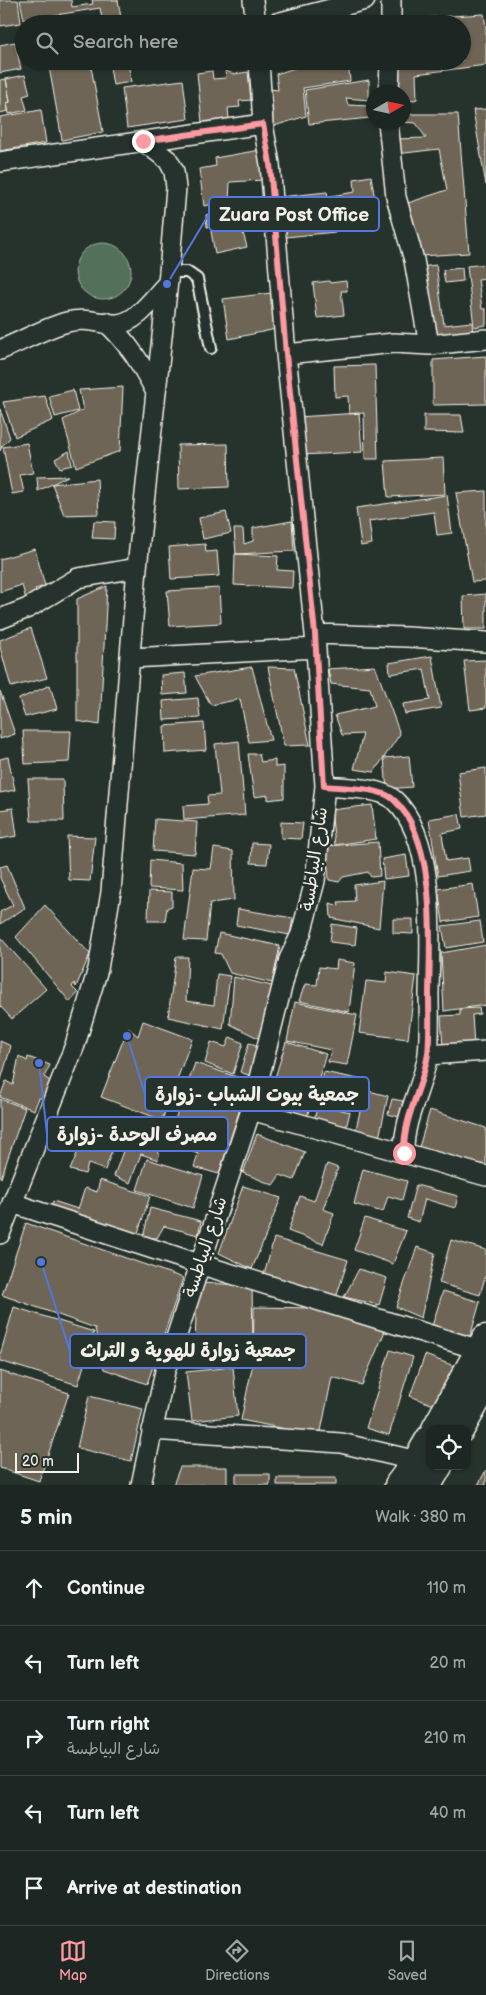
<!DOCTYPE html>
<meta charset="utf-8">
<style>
:root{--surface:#1c2622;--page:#29322f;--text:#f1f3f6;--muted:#a0a5a5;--line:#3a4340;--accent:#ff9aa2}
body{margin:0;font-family:"Balsamiq Sans","Playpen Sans Arabic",sans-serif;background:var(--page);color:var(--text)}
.controls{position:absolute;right:15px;bottom:15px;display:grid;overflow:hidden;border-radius:10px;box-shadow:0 1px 4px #0004}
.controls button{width:45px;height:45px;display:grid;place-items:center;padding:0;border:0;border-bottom:1px solid var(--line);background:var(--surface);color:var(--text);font:25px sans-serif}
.compass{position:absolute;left:366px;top:85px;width:45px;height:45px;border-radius:50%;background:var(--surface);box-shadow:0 1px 4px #0004;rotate:81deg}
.scale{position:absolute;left:15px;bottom:12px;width:64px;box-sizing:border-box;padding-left:5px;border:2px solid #f4f1e8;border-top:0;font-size:14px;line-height:18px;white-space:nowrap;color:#f4f1e8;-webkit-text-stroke:4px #26332d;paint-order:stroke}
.stop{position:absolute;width:15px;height:15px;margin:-11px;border:4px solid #ff9aa2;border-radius:50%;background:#fff}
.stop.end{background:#ff9aa2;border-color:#fff;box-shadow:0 1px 5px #0008}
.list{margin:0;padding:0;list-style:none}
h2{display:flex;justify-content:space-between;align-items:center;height:65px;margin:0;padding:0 20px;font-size:21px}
h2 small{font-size:16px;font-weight:400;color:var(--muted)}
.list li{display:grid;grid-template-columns:32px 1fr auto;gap:15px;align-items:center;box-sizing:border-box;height:75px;padding:0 20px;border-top:1px solid var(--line)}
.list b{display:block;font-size:19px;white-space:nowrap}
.list p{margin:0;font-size:16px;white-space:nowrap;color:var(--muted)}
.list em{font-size:16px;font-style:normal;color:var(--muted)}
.icon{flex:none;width:28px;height:28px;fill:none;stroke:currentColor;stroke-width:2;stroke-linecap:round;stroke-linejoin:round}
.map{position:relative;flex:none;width:486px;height:1485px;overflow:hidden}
.search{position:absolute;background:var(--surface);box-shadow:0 1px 4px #0004;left:15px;right:15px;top:15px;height:55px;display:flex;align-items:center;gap:12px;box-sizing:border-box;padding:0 18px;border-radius:28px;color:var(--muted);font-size:19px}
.sheet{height:440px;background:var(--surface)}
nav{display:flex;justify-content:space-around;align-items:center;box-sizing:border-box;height:70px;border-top:1px solid var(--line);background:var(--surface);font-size:14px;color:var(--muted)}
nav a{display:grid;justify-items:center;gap:2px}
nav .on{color:var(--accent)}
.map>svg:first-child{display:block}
.green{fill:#52715a;stroke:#a3b1a1}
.building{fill:#6e6557;stroke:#f4f1e8}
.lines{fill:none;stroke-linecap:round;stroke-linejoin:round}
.lane-casing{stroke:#f4f1e8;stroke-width:14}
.street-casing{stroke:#f4f1e8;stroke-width:22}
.secondary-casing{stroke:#f4f1e8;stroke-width:31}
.lane{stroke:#26332d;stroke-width:10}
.street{stroke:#26332d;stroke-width:19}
.secondary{stroke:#26332d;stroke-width:28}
.route{stroke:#ff9aa2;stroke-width:6}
.labels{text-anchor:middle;stroke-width:5;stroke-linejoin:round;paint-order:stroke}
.street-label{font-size:18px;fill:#f4f1e8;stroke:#26332d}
.leader{fill:none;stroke:#5377dc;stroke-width:2}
.callout-dot{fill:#5377dc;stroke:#26332d;stroke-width:2}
.callout{fill:#26332d;stroke:#5377dc;stroke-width:2}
.callout-label{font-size:19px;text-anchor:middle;font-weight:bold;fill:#f4f1e8}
</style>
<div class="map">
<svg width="486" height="1485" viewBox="0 0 486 1485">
<rect width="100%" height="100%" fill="#26332d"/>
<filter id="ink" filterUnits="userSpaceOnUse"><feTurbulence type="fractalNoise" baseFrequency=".02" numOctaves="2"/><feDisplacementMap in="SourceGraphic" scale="10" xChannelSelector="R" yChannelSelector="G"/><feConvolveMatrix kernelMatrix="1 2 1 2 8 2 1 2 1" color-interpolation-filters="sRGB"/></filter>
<g filter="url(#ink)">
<path class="green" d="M75 271a28 28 0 1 1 56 0a28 28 0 1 1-56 0Z"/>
<path class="building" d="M0,0H18L21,23L0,26Z
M20,0H71L72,7L93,4L92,0H118L122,24H103L100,8L24,20Z
M484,14L486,27V65L416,74L417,99L404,103V92H398L400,61H462V24H402L403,19Z
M15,42L21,69L0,73V45Z
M48,61H90L103,132L62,140Z
M109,61H128L131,82L113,85Z
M317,61H348L350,81L303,88L306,116L271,127L270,89L278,90L276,74Z
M212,71L213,79L226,78L225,71L234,74L248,72L251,100L239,101L240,107L228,108L229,119L202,122L197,73Z
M25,75L30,94L23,96L27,110L9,114L7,103L10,102L6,79Z
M6,79L10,102L7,103L8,111L0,113V80Z
M183,80L188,119L127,128L122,88Z
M369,80V100L346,98L348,105L370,106V118L309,124L305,90Z
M486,109V185L473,110Z
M41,110L46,143L0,151V117Z
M404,114H458L469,253L421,256L408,203L447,190L439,149L396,154L395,139L426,138L416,123L402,122H404Z
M260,150L264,180L230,182L229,201L204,206L199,169L216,166L215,158Z
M371,176L379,223L337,230L331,196L355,192L354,179Z
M327,192L335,232L286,237L280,197Z
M236,208L247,247L215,254L211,231L228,228L225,222L207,227L206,215Z
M486,264V278L478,279L482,309H486V325L474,327L467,266Z
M436,265L444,325L472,322L473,335L430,340L421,267Z
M462,268L463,281L445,283L443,270Z
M329,281L330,283L346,281L347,291H341L344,315L317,318L313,283Z
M271,293L276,329L229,339L223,299Z
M486,356V404L433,405V360Z
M375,365L378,459H365L364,413L349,414L348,396L335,397L334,366Z
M123,387L120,451L76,467L63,420L83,410L79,390Z
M73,390L78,411L55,417L49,396Z
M45,396L53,420L15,437L3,402Z
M0,409L10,438L2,446L0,451Z
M359,413L362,452L301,455L298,417Z
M424,415H461L464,433L424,432Z
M27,443L33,473L20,475L24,492L12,494L3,447Z
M228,444L229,487L179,489L178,445Z
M69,451L72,465L60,468L55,459Z
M443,458L445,494L388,497L385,461Z
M68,476L38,491L37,477Z
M97,479L99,514L64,515L52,484Z
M486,491V581L472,582L456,493Z
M447,495L452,533L437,535L434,512L369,521L372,544L361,546L356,508Z
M226,512L231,533L203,539L199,518Z
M94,521L115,522L114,539L92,538Z
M292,521L294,551L236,554L234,529H243L244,544L253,541V528Z
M205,544L206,552L217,551L219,576L171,579L169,547Z
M35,549L45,586L35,589L38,600L27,603L22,585L0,592V559Z
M235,554L278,556L277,570L293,571L292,588L234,585Z
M107,586L100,725L77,721V599Z
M219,588L221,623L170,626L167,591Z
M486,594V629H464L463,596Z
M31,628L47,678L11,687L0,647V640Z
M432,656L441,708L405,714L403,704L430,700L424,669L390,674L389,663Z
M486,660V708L470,710L464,661Z
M375,666L400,734L374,772L354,769L363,734L342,735L335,715L375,706L370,688L331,684L328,669Z
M252,667L271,740L249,742L240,699L211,705L195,676Z
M268,667L294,668L310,745L284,746Z
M185,673L187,693L162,695L161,675Z
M50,685L57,709L25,717L19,699Z
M0,691L15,734L0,739Z
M198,698L200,718L164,720L163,701Z
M204,723L206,750L165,753L164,726Z
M23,731H71L69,762L25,764Z
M239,741L245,815L184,820L183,806L208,804L207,796L220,795L215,744Z
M248,754H259L261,762L275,760V767L284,766V798L268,800V795L254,797Z
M409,756L412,787L387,789L384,758Z
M8,757L15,790L0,793V759Z
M486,768V814L464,817L458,772Z
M28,779H63L64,821H31Z
M372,805L376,839L335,845L331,810Z
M13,808L17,836L0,839V810Z
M459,814L462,829L442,833L446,861L468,858L470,871L438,876L429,819Z
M155,819L197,822L195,854L153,851Z
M281,822L303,823L301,839L281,838Z
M67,836L95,837L90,881L69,880Z
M378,842L380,876L371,877L368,872L343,877L339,882L329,880L326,846Z
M252,843L269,844L267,864L251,863Z
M214,848L233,851L234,900L210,903L206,941L184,940L193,868L211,869Z
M406,855L409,876L384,879L382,859Z
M150,860L182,863L183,890L149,888Z
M7,865L25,908L0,924V912L13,905L0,878V867Z
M383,881L379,928L331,918L330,903L339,906L338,902L355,901L354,885Z
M473,884L478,917L443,922L438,889Z
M149,891L172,892V906L167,908L165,921H148Z
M45,905L90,954L76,987L74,983L72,987L78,993L70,1002L16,937Z
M238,909L293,918L290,935L236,925Z
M393,919H413V934L393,933Z
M480,921L483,942L446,948L442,926Z
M332,924L357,928L355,945L330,942Z
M219,933L280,946L272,983L230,973L221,954L215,953Z
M0,937L46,989L12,1019L0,1006Z
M486,945V1005L444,1011L441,953Z
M176,957H188L186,1001L214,1005L217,974L230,976L223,1029L168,1017Z
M337,960L355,963L349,1012L299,1001L305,984L317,985L319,967L336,969Z
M387,972L416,976L408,1039L359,1033L366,981L386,983Z
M234,977L276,987L262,1040L230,1024Z
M295,1002L357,1015L347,1065L328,1062L331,1050L287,1041Z
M479,1008L480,1014L472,1015L474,1046L443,1048L441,1016L460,1015V1009Z
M143,1021L192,1039L162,1120L101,1097L128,1028L138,1036Z
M230,1037L243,1043L233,1074L205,1063L211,1042L226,1047Z
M0,1041L11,1046L1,1080H0Z
M286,1042L326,1054L306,1120L266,1107Z
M249,1043L261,1046L251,1076L240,1072Z
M19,1056L27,1061L28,1057L50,1065L44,1077L50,1081L44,1098H39L34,1110L0,1097L6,1081L13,1085Z
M195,1063L249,1081L219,1174L194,1167L198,1154L167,1142Z
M324,1072L358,1079L351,1107L318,1099Z
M365,1090L388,1096L379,1138L355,1133Z
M0,1099L25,1108L1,1178L0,1177Z
M392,1099L403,1101L399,1117L388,1114Z
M318,1104L350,1112L346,1128L314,1120Z
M430,1110L486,1128V1164L484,1173L417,1154Z
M93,1116L121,1126L105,1170L88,1164L85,1174L70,1170Z
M131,1129L160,1141L158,1160L141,1154L130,1183L114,1176Z
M257,1134L305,1152L294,1180L280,1175L273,1185L243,1173Z
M147,1159L203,1176L193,1208L137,1190Z
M327,1164L338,1168L323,1209L334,1213L323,1244L288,1231L300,1196L314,1201Z
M363,1169L407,1181L402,1200L388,1196L383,1212L354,1204Z
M100,1180L150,1196L136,1239L50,1210L53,1201L78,1209L85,1188L97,1192Z
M416,1185L458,1196L455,1208L425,1199L419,1222L407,1218Z
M243,1186L281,1198L252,1269L219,1253Z
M150,1208L201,1221L198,1235L164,1226L157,1238H143Z
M365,1218L406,1231L393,1264L354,1250Z
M26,1223L183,1278L147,1384L104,1369L95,1328L2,1295Z
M274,1238L348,1260L336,1298L264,1275Z
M451,1240L486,1250V1274L480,1295L439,1283Z
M417,1247L435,1253L421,1318L396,1307Z
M359,1269L387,1278L379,1305L344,1297Z
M197,1283L252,1285L253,1348L195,1346Z
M443,1291L480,1302L470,1337L432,1326Z
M14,1307L94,1332L78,1385L0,1361V1355Z
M254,1307L314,1308L388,1324L362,1385L332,1377L320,1436L241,1420L253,1363Z
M390,1350L413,1357L389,1435L366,1428Z
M425,1355L454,1366L439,1407L410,1396Z
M233,1367L238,1416L192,1421L186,1372Z
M0,1371L69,1393L39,1481L0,1468Z
M89,1396L143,1409L131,1461L77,1448Z
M180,1467H227V1485H173Z
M486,1470V1485H478Z
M236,1474H270V1485H236Z
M277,1478H336V1485H277Z"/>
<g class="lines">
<defs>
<path id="lane" d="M169,272H187L197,279L211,348"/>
<path id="street" d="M253,0L256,24
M273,24L365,0
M391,24V0
M389,92L390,61
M388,122L396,197L414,260L429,345
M0,162L263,124
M106,322C130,345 140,362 156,392
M0,350C20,342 47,327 67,322C86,317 100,324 117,324C137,323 154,297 167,284
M286,354L394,343L429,345L486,339
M0,619L28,608L78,578L137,568
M315,634L407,637L486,642
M131,658L316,648
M325,786C343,788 381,787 394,800C437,839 430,940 429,993C429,1013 430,1034 428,1054C423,1088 403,1117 404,1153
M428,1055L486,1051
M251,1110L486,1176
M12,1203L199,1264L480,1350
M0,1234L75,1045L98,969L111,892L137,568L169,272L176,188L174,171L168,160L143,141
M152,1430L341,1443L417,1461
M141,1485L165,1371L251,1110L289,959L301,934L315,881L325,786L315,634L286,354L270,164L263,124L259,61"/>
<path id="secondary" d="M436,1429L486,1339
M460,1429L486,1383
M399,1485L417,1461L430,1439
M427,1485L438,1466"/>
</defs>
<use href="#lane" class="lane-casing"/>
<use href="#street" class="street-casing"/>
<use href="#secondary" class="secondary-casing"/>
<use href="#lane" class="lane"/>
<use href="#street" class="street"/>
<use href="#secondary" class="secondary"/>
</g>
</g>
<g class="lines" filter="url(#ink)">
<path class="route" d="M143,141L263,124L270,164L286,354L315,634L324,786C343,788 381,787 394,800C437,839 430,940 429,993C429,1013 430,1034 428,1054C423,1088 403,1116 404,1153"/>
</g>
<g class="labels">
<g class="street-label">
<text transform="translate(314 859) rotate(-82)" y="6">شارع البياطسة</text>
<text transform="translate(205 1247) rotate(-72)" y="6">شارع البياطسة</text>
</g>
</g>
<path class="leader" d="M167 284L209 214M127 1036L145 1094M39 1063L47 1134M41 1262L70 1351"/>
<g class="callout-dot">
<circle cx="167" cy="284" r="5"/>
<circle cx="127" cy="1036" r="5"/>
<circle cx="39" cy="1063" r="5"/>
<circle cx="41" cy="1262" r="5"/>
</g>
<g class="callout">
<rect x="209" y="197" width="170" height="34" rx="5"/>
<rect x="145" y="1077" width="224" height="34" rx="5"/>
<rect x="47" y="1117" width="181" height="34" rx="5"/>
<rect x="70" y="1334" width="236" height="34" rx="5"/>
</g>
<g class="callout-label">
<text x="294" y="221">Zuara Post Office</text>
<text x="257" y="1101">جمعية بيوت الشباب -زوارة</text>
<text x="137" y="1141">مصرف الوحدة -زوارة</text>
<text x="188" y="1357">جمعية زوارة للهوية و التراث</text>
</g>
</svg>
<div class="controls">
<button><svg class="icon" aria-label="locate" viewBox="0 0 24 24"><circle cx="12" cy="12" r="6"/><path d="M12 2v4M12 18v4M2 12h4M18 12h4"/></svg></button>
</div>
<svg class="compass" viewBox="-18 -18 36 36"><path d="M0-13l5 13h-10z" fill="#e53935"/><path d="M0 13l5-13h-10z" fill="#a0a5a5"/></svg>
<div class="scale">20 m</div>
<div class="stop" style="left:404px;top:1153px"></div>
<div class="stop end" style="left:143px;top:141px"></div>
<div class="search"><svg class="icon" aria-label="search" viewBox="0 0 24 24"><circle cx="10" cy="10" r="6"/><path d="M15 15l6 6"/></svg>Search here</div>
</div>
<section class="sheet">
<h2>5 min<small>Walk · 380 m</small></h2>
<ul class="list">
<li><svg class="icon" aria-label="ahead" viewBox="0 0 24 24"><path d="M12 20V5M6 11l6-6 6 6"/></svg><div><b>Continue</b></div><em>110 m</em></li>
<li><svg class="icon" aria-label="left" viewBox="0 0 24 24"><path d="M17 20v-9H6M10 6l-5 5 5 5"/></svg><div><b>Turn left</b></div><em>20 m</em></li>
<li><svg class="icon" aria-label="right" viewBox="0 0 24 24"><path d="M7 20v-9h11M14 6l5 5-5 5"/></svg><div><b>Turn right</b><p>شارع البياطسة</p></div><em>210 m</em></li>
<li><svg class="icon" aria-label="left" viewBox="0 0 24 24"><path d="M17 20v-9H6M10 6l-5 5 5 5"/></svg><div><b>Turn left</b></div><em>40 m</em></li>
<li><svg class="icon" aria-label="arrive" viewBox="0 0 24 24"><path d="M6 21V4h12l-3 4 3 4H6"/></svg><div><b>Arrive at destination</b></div></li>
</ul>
</section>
<nav>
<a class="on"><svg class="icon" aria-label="map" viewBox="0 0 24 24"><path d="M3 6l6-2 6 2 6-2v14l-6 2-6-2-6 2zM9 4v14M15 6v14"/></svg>Map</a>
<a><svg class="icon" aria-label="directions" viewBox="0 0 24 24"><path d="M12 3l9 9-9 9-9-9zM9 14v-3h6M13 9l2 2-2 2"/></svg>Directions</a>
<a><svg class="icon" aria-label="saved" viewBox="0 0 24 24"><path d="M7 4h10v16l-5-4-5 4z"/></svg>Saved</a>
</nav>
